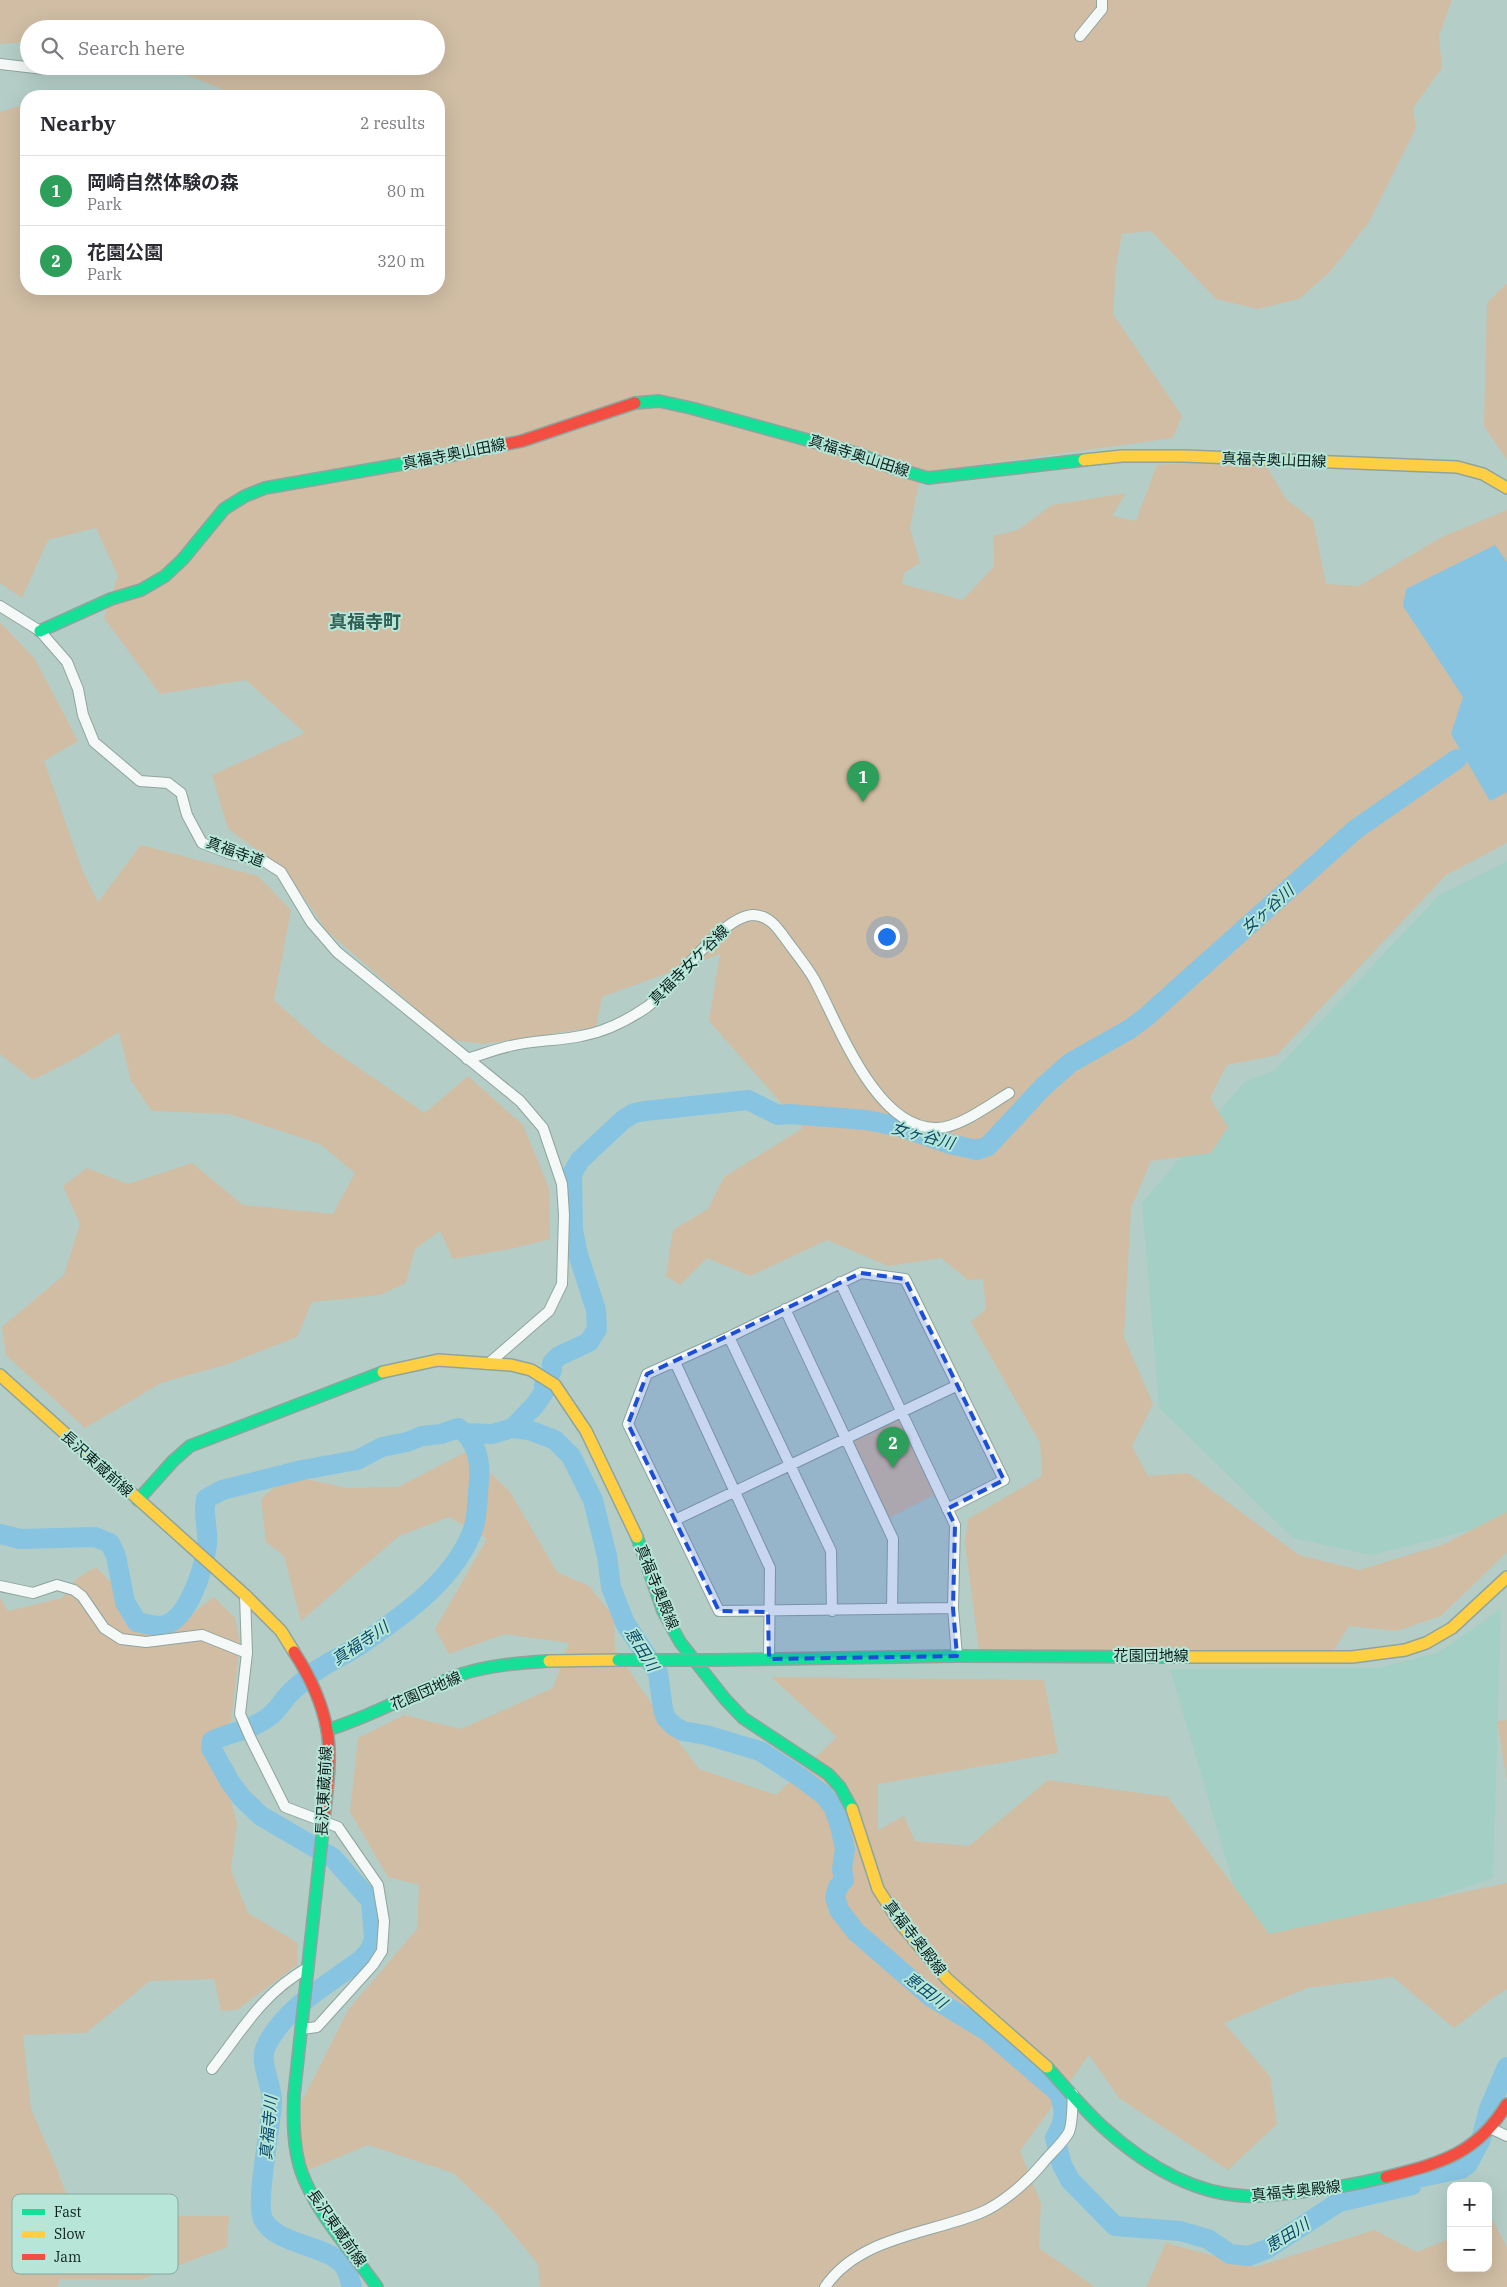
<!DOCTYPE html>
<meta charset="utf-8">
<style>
:root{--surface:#fff;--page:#f7f7f7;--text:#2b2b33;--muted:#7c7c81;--line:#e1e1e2;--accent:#475c57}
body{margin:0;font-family:"IBM Plex Serif","Noto Sans JP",serif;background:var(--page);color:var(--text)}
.controls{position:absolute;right:15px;bottom:15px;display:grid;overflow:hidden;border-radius:10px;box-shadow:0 5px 20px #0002}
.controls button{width:45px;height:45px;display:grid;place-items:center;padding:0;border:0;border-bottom:1px solid var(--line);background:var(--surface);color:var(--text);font:25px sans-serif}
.you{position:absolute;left:886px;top:936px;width:18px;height:18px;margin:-12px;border:4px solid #fff;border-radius:50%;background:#1a73e8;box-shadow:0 0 0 8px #1a73e833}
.badge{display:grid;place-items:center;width:32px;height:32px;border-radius:50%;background:var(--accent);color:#fff;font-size:16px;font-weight:700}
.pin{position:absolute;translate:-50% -41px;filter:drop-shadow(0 1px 2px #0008)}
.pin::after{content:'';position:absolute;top:26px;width:18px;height:15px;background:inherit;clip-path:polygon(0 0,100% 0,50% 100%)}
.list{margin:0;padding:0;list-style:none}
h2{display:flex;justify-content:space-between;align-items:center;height:65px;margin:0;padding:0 20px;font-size:21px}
h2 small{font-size:16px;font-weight:400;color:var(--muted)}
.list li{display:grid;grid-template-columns:32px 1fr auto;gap:15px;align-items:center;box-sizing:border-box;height:70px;padding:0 20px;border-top:1px solid var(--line)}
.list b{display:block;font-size:19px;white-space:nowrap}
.list p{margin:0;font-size:16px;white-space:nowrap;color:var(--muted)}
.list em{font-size:16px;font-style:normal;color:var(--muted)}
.icon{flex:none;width:28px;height:28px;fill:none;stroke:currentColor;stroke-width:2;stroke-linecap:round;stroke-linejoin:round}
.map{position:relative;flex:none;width:1507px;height:2287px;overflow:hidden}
.search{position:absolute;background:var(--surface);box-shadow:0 5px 20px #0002;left:20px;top:20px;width:425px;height:55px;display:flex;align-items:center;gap:12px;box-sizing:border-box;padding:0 18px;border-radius:28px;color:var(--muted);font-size:19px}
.panel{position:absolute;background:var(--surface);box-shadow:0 5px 20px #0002;left:20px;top:90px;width:425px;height:205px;border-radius:20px}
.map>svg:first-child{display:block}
.built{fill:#a4cfc4}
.green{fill:#d0bda4}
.water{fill:#86c4e2}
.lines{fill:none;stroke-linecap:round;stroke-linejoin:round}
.river{stroke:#86c4e2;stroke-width:20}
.street-casing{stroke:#8fa49e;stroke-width:12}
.fast-casing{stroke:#8fa49e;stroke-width:14}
.slow-casing{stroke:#8fa49e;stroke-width:14}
.jam-casing{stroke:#8fa49e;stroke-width:14}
.street{stroke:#f4f8f7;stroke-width:10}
.fast{stroke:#16e098;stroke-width:11}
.slow{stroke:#ffcf43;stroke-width:11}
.jam{stroke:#f24e42;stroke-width:11}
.fast-bridge-casing{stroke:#8fa49e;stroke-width:14;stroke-linecap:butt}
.fast-bridge{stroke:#16e098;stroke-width:11}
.marked{fill:#1d4ed8;fill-opacity:0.2;stroke:#1d4ed8;stroke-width:4;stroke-dasharray:10 6;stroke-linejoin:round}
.labels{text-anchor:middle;stroke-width:4;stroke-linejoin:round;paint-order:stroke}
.street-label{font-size:15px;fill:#0c1f1a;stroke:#b7e6d9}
.water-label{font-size:16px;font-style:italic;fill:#0a4a68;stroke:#b7e6d9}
.quarter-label{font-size:18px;font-weight:bold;fill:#315d52;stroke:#b7e6d9}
.key{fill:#b7e6d9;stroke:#84aaa0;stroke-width:1}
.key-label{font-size:14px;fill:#0c1f1a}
</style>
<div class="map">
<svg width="1507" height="2287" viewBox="0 0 1507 2287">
<rect width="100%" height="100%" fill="#b4cec7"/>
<path class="built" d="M1507,861V1521L1371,1555L1293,1538L1159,1408L1142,1203L1244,1082L1275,1070L1439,895Z
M1501,1609L1493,1878L1255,1958L1170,1669L1378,1668L1439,1652Z"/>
<path class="green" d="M0,0H1452L1439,36L1442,68L1413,108L1416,128L1369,222L1330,272L1299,299L1258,309L1216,299L1151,231L1122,234L1116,267L1113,314L1182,416L1173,438L921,473L910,528L920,563L904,573L902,584L963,600L994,566L993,536L1018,530L1052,505L1126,493L1112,516L1136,521L1157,465L1186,463L1265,464L1286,499L1313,520L1326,584L1359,586L1442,537L1507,510V843L1446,875L1277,1055L1227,1065L1210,1098L1228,1127L1211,1153L1151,1161L1131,1208L1124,1337L1153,1404L1132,1446L1148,1476L1188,1473L1299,1555L1359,1570L1442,1545L1507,1512V1552L1441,1616L1397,1631L1349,1626L1334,1650L979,1651L965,1543L968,1519L1042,1476L1040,1443L971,1322L986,1309L983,1279L968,1280L941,1258L888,1266L827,1240L750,1276L707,1258L680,1285L666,1276L673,1230L708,1209L724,1177L803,1128L709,1021L720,954L602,997L596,1027L484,1044L452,1040L327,931L285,870L228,829L212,775L305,733L246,680L160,694L104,618L118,576L96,528L48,540L22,598L0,583V112L26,104V289H439V96H219L222,89L165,66H436V29H29V42L0,44Z
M1507,283V460L1484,426L1487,303Z
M0,622L35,659L78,741L44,761L83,872L98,902L141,845L258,876L291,910L274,1000L322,1043L425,1113L468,1076L523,1125L549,1188L550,1239L515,1248L453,1259L440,1231L415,1249L406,1283L380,1295L312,1302L297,1337L228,1364L161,1383L85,1428L6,1355L2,1327L64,1275L80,1224L63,1186L87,1168L128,1184L192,1163L243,1205L333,1214L355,1173L320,1144L229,1114L152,1111L131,1081L119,1032L80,1056L33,1080L0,1054Z
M900,1418L936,1494L887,1519L850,1443Z
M468,1451L510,1492L557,1572L589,1586L614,1617L615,1650L666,1725L699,1769L776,1795L837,1737L771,1677L1044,1680L1058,1753L878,1784V1830L904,1816L915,1841L969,1846L1048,1780L1168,1797L1269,1934L1507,1883V1989L1493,1998L1454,2028L1393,1977L1307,1988L1224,2023L1270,2076L1277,2124L1228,2170L1119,2098L1089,2055L1020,2151L1041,2203L1039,2248L1095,2287H540L538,2264L495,2212L453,2173L368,2145L301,2173V2103L348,2010L417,1929L419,1885L388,1877L350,1812L358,1738L404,1715L461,1729L553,1688L569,1643L505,1634L449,1654L435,1629L487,1539L449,1517L399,1536L301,1621L284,1556L266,1542L261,1499L288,1475L347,1488L398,1487Z
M96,1567L112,1583L125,1624L151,1635L179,1624L214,1597L235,1618L240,1643L231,1722L211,1734L201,1745L229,1794L237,1823L231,1870L248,1913L298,1943L297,1965L237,2010L221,2011L214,1979L150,1981L86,2033L23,2035L31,2109L56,2166L76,2221L143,2216H229L227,2247L140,2280L60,2279L57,2287H0V1598L8,1611L62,1598L77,1578Z
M1507,1720V1781L1497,1721Z
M1493,2221L1507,2247V2287H1146L1166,2243L1256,2267L1374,2230L1417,2252L1451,2238V2268H1488V2223Z"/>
<path class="water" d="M1495,545L1507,562V792L1490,801L1451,734L1463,697L1403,606L1406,589Z"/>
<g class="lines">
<path class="river" d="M513,1428L535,1405L544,1392V1385L552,1370V1363L559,1356L589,1342L597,1329L596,1310L577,1251L573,1229L572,1174L580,1160L623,1120L634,1113L645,1111L748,1100L778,1115L789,1114L866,1120L901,1127L950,1144L977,1150L988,1146L1043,1087L1070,1063L1130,1029L1146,1017L1356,829L1457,759
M466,1433L492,1434L513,1428L529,1430L555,1440L571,1456L593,1500L607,1556L611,1587L625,1623L658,1673L663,1709L666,1718L674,1726L683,1731L706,1735L760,1751L800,1777L824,1795L834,1808L840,1826L845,1849L842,1869L844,1880L838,1887L835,1897L839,1910L856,1932L931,1997L987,2031L1059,2093C1066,2113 1065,2120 1055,2138L1062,2165L1070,2180L1115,2226L1180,2231L1208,2239L1230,2254L1249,2256L1267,2249L1339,2202L1412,2185V2179L1461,2169L1468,2164L1481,2139L1489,2109L1507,2067
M0,1534L20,1539L95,1537L110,1543L116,1556L125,1602L137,1622C144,1623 152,1626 159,1626C188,1625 204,1567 207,1545C209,1529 202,1516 206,1499L222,1490L302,1470L357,1460L382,1447L407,1442L422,1436L441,1434L458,1428C476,1438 481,1462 479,1481C477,1499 478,1521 470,1537C449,1584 401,1617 360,1645C346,1654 331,1661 317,1670C308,1677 297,1686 288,1695C283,1701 278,1709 271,1715C255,1729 231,1732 212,1741L211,1748L230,1782L242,1798L261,1816L333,1858L371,1901L374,1939L370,1950L362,1959C329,1984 287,2006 267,2044C257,2062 273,2084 272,2103C271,2126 255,2203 263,2219C276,2246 328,2244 344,2266C348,2271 350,2281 352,2287"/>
<defs>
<path id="street" d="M1080,36L1102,9V0
M0,64L44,69
M0,606L40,631L67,662L78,689L83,715L94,742L140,781L168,783L181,793L187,815L202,843L231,854L262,860L281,872L311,922L337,952L520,1101L543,1128L562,1184L564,1215L562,1284L549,1311L488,1364
M467,1059C481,1055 496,1049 510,1046C533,1040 558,1041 581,1036C604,1032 628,1020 647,1007C675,986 721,915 754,915C772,916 780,932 790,945C798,956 807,967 814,979C838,1023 875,1128 935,1128C958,1129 989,1105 1009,1093
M840,1282L955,1525L953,1608L957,1656
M785,1309L893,1539L892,1609
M729,1337L831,1551L832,1611
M675,1362L770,1568L769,1659
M947,1509L1004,1480L905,1279L861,1273L729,1337L647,1374L628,1424L719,1611L953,1608
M675,1520L958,1385
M0,1586L33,1593L57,1585L74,1590L82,1596L104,1628L121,1639L146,1642L202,1635L247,1653
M245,1595L247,1653L240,1714L250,1737L285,1807L338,1827L378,1885L384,1921L382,1951L373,1965L317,2027L302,2029
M212,2069C243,2029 262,1994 307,1968
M1492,2129L1507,2136
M825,2287C859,2237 928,2234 980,2213C1002,2204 1027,2182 1042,2164C1050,2154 1063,2143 1069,2132C1073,2122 1072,2105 1073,2094"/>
<path id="fast" d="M635,403L659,401L691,408L859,454L890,467L928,478L1084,460
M40,631L111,599L141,590L165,576L183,559L224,509L245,496L265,488L453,455
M138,1500L173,1461L190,1446L383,1372
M637,1537L663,1611L680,1642L725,1699L743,1718L828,1774L840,1787L852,1809
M715,1660L957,1656L1172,1657
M327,1730C374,1716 416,1690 462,1674C490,1665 520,1663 549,1661
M324,1819L294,2095C293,2120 293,2147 301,2171C317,2215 351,2250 377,2287
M1047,2067C1066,2088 1084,2110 1104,2128C1143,2163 1193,2194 1246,2196C1264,2197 1282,2194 1299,2192C1329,2189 1357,2184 1386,2177"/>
<path id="slow" d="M1084,460L1122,456H1184L1457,467L1483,474L1507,488
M383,1372L438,1360L511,1365L531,1370L555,1385L586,1431L637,1537
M0,1375L245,1595L281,1631L294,1652
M1172,1657H1352L1405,1650L1426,1643L1452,1628L1507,1577
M549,1661L618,1660
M852,1809L878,1889L900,1923L947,1979L1047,2067"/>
<path id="jam" d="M453,455L522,441L635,403
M294,1652C309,1675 322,1702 327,1730C332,1758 327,1790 324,1819
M1386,2177C1440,2163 1476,2155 1507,2104"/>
</defs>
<use href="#street" class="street-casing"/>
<use href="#fast" class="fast-casing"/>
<use href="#slow" class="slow-casing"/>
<use href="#jam" class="jam-casing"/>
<use href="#street" class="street"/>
<use href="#fast" class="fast"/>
<use href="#slow" class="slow"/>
<use href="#jam" class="jam"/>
<defs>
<path id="fast-bridge" d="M618,1660H715"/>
</defs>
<use href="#fast-bridge" class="fast-bridge-casing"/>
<use href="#fast-bridge" class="fast-bridge"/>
</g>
<path class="marked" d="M861,1273L905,1279L1004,1480L947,1509L955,1525L953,1608L957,1656L769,1659L768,1612L719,1611L628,1424L647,1374Z"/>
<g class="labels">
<g class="street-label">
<text transform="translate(454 454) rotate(-11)" y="5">真福寺奥山田線</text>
<text transform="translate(859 456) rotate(18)" y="5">真福寺奥山田線</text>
<text transform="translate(1274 460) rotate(2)" y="5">真福寺奥山田線</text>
<text transform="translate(235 852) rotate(20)" y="5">真福寺道</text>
<text transform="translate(689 965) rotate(-45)" y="5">真福寺女ケ谷線</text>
<text transform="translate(97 1464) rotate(42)" y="5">長沢東蔵前線</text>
<text transform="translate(657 1587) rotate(68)" y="5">真福寺奥殿線</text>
<text x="1151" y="1661">花園団地線</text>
<text transform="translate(426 1691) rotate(-23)" y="5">花園団地線</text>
<text transform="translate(324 1791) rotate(-87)" y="5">長沢東蔵前線</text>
<text transform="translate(915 1938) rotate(52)" y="5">真福寺奥殿線</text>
<text transform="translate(1296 2191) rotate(-6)" y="5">真福寺奥殿線</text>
<text transform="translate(337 2228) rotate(55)" y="5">長沢東蔵前線</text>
</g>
<g class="water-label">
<text transform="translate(1267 909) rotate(-42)" y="6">女ヶ谷川</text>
<text transform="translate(923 1135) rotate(15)" y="6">女ヶ谷川</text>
<text transform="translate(360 1643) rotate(-34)" y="6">真福寺川</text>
<text transform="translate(642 1649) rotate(58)" y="6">恵田川</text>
<text transform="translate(926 1990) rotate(37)" y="6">恵田川</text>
<text transform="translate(268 2128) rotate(-85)" y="6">真福寺川</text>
<text transform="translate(1287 2235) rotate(-32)" y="6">恵田川</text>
</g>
<g class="quarter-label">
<text x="365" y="628">真福寺町</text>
</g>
</g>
<rect x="12" y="2194" width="166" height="80" rx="8" class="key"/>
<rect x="22" y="2209" width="23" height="6" fill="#16e098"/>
<rect x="22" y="2231" width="23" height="7" fill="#ffcf43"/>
<rect x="22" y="2254" width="23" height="6" fill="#f24e42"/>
<g class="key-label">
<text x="54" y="2217">Fast</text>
<text x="54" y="2239">Slow</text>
<text x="54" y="2262">Jam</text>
</g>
</svg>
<div class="controls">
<button>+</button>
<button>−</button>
</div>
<div class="you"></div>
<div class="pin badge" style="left:863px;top:802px;background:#2e9e5b">1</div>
<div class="pin badge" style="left:893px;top:1468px;background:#2e9e5b">2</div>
<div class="search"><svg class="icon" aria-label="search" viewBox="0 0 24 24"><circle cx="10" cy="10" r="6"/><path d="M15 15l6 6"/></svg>Search here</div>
<section class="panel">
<h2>Nearby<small>2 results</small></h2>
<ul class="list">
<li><span class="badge" style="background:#2e9e5b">1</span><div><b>岡崎自然体験の森</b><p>Park</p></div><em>80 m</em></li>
<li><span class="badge" style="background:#2e9e5b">2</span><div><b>花園公園</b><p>Park</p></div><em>320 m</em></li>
</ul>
</section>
</div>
